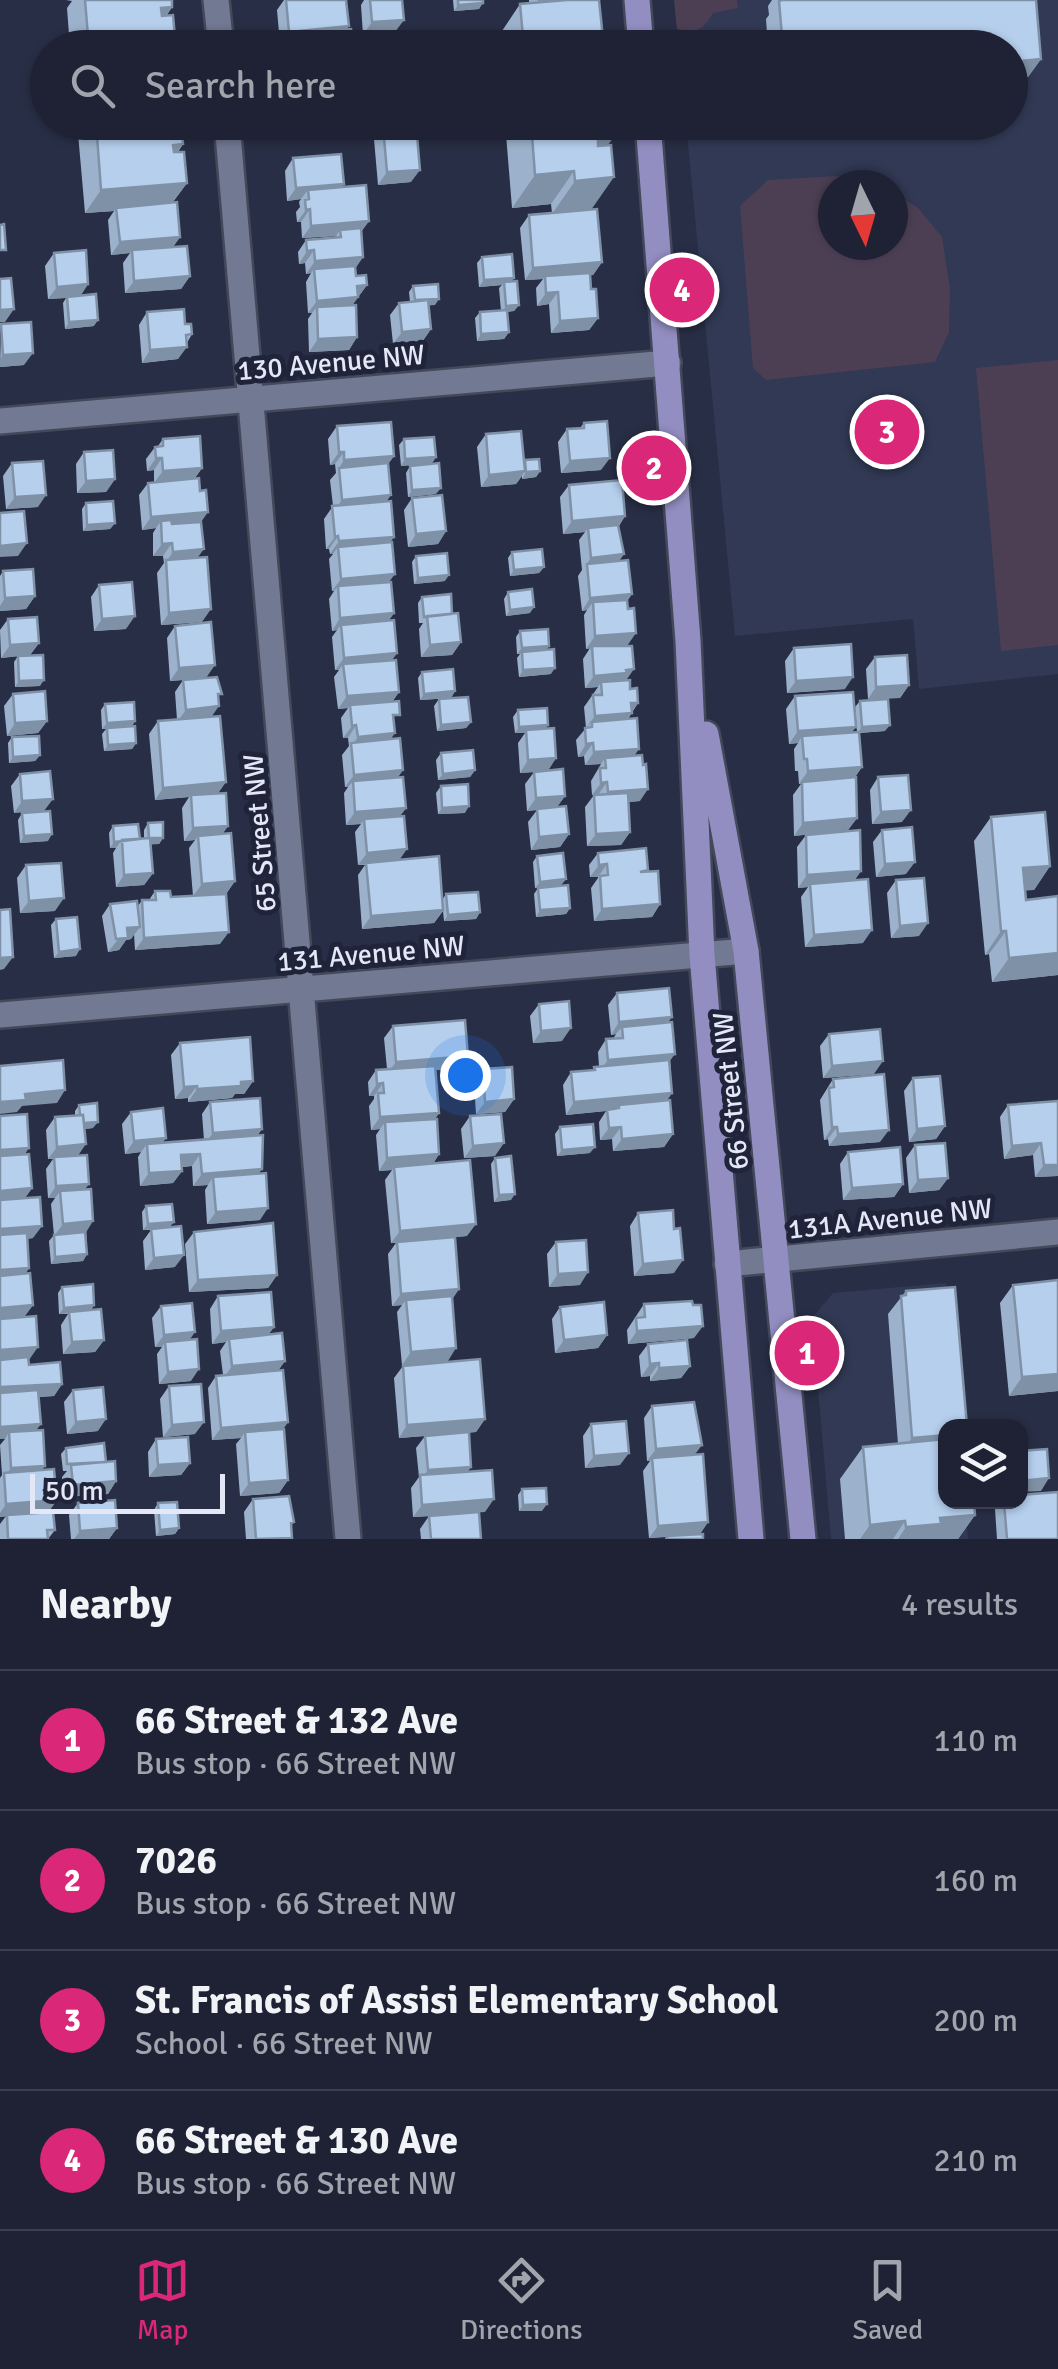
<!DOCTYPE html>
<meta charset="utf-8">
<style>
:root{--surface:#1e2234;--page:#2b2f40;--text:#f1f3f6;--muted:#a1a4ac;--line:#3c3f4f;--accent:#db2777}
body{margin:0;font-family:Signika,sans-serif;background:var(--page);color:var(--text)}
.controls{position:absolute;right:30px;bottom:30px;display:grid;overflow:hidden;border-radius:20px;box-shadow:0 2px 8px #0004}
.controls button{width:90px;height:90px;display:grid;place-items:center;padding:0;border:0;border-bottom:2px solid var(--line);background:var(--surface);color:var(--text);font:50px sans-serif}
.compass{position:absolute;left:818px;top:170px;width:90px;height:90px;border-radius:50%;background:var(--surface);box-shadow:0 2px 8px #0004;rotate:175deg}
.scale{position:absolute;left:30px;bottom:25px;width:195px;box-sizing:border-box;padding-left:10px;border:5px solid #e3e7f6;border-top:0;font-size:28px;line-height:35px;white-space:nowrap;color:#e3e7f6;-webkit-text-stroke:8px #1f243a;paint-order:stroke}
.you{position:absolute;left:465px;top:1075px;width:35px;height:35px;margin:-25px;border:8px solid #fff;border-radius:50%;background:#1a73e8;box-shadow:0 0 0 15px #1a73e833}
.badge{display:grid;place-items:center;width:65px;height:65px;border-radius:50%;background:var(--accent);color:#fff;font-size:32px;font-weight:700}
.pin{position:absolute;translate:-50% -50%;border:5px solid #fff;box-shadow:0 2px 10px #0006}
.list{margin:0;padding:0;list-style:none}
h2{display:flex;justify-content:space-between;align-items:center;height:130px;margin:0;padding:0 40px;font-size:42px}
h2 small{font-size:32px;font-weight:400;color:var(--muted)}
.list li{display:grid;grid-template-columns:65px 1fr auto;gap:30px;align-items:center;box-sizing:border-box;height:140px;padding:0 40px;border-top:2px solid var(--line)}
.list b{display:block;font-size:38px;white-space:nowrap}
.list p{margin:0;font-size:32px;white-space:nowrap;color:var(--muted)}
.list em{font-size:32px;font-style:normal;color:var(--muted)}
.icon{flex:none;width:55px;height:55px;fill:none;stroke:currentColor;stroke-width:2;stroke-linecap:round;stroke-linejoin:round}
.map{position:relative;flex:none;width:1058px;height:1539px;overflow:hidden}
.search{position:absolute;background:var(--surface);box-shadow:0 2px 8px #0004;left:30px;right:30px;top:30px;height:110px;display:flex;align-items:center;gap:25px;box-sizing:border-box;padding:0 35px;border-radius:55px;color:var(--muted);font-size:38px}
.sheet{height:690px;background:var(--surface)}
nav{display:flex;justify-content:space-around;align-items:center;box-sizing:border-box;height:140px;border-top:2px solid var(--line);background:var(--surface);font-size:28px;color:var(--muted)}
nav a{display:grid;justify-items:center;gap:5px}
nav .on{color:var(--accent)}
.map>svg:first-child{display:block}
.built{fill:#313954;fill-rule:evenodd}
.green{fill:#4c3f54}
.lines{fill:none;stroke-linecap:round;stroke-linejoin:round}
.minor-casing{stroke:#43485b;stroke-width:30}
.major-casing{stroke:#43485b;stroke-width:30}
.minor{stroke:#717993;stroke-width:25}
.major{stroke:#938ec1;stroke-width:25}
.wall{fill:#9cb2cc}
.shaded-wall{fill:#7f91a6}
.building{fill:#b5cfed;stroke:#7f91a6;stroke-width:2.5}
.labels{text-anchor:middle;stroke-width:10;stroke-linejoin:round;paint-order:stroke}
.street-label{font-size:28px;fill:#e3e7f6;stroke:#1f243a}
</style>
<div class="map">
<svg width="1058" height="1539" viewBox="0 0 1058 1539">
<rect width="100%" height="100%" fill="#282e45"/>
<path class="built" d="M674,0H1058V674L919,689L913,619L735,636L686,123L1010,122V48L679,47ZM833,185H893V245H833Z
M946,1283L959,1426H946V1502H965L968,1539H831L812,1318L833,1293Z"/>
<path class="green" d="M674,0H737L738,8L713,13C703,30 697,34 677,29Z
M837,176L880,185H833V245H893V192L918,208L942,237L950,288L949,332L935,362L766,380L753,368L740,206L768,180Z
M1058,360V645L1001,651L976,368Z"/>
<g class="lines">
<defs>
<path id="minor" d="M216,0L221,48
M227,122L348,1539
M0,421L668,363
M0,1015L746,951
M727,1264L1058,1232"/>
<path id="major" d="M637,0L641,48
M648,122L688,641L702,955L751,1539
M706,734L746,951L803,1539"/>
</defs>
<use href="#minor" class="minor-casing"/>
<use href="#major" class="major-casing"/>
<use href="#minor" class="minor"/>
<use href="#major" class="major"/>
</g>
<path class="wall" d="M66,0H172V7L167,15L176,48H70L67,8L72,1Z
M284,0H346L349,26L346,29L353,48H281L283,44H280L277,10Z
M364,0H402L395,32L363,35L361,5Z
M453,0H483L479,9L454,11Z
M529,0H599L604,48H498V37L520,4L529,3Z
M772,0H1036L1041,59L1028,77L1010,79V48H768L766,19L769,15L768,6Z
M77,122H181L183,144L178,152L187,183L173,202L180,237L173,247L190,276L181,289L125,293L123,263L130,253L111,255L108,220L114,211L85,213Z
M376,122H407L405,125L411,182L378,185L374,139L381,129L377,130Z
M505,122H611L613,138L607,145L591,210L602,262L593,275H590L591,289L598,318L589,330L551,333L549,304L537,306L536,288L543,279L525,280L520,228L529,215L552,213L551,204L512,208Z
M293,158L342,187L369,221L361,232L363,257L355,268L356,276L367,285L352,305L357,337L349,350L309,352L308,319L312,313H308L306,282L311,273L306,274L305,263L299,264L298,252L306,240L334,237L336,236L302,238L301,222H297L296,212L300,207L299,202L301,199L287,201L285,171Z
M54,253L88,284L80,296L94,326L65,329L63,303L66,298L48,299L45,266Z
M482,257L514,278L511,281L519,305L514,311L507,312L509,332L504,339L477,341L475,318L480,312L501,311L499,288L502,285L479,287L477,263Z
M413,286L435,305H429L431,329L422,342L393,344L390,315L399,303L410,302L409,292Z
M147,312L185,324L192,334L178,359L142,363L139,325Z
M1,324L24,365L0,367Z
M584,423L601,470L561,473L558,442L567,429L580,428Z
M337,426L394,456L388,464L386,502L390,543L389,582L394,613L389,620L397,653L392,660L399,692L392,702L394,724L391,739L403,770L398,777L406,808L400,816V860L442,900L446,894L480,912L476,919L444,921L443,911L434,923L362,929L358,875L365,865H358L355,832L361,824L346,825L344,793L348,787H345L342,755L349,746L348,738H343L341,718L348,708L338,709L334,677L339,670H335L332,637L337,630L332,631L329,599L334,591H332L329,559L333,554H330L329,549H326L324,519L333,506L330,480L336,473L335,464L330,465L328,439Z
M486,434L524,462L525,460L540,471L536,477L522,479V476L516,484L481,487L477,447Z
M163,439L202,468L195,478L201,522L198,558L202,622L161,625L157,573L164,563L163,556H153V533L156,528L142,530L139,495L148,483L154,482V470L147,471L146,459L155,447L158,446Z
M404,439L436,457L432,463L401,466L399,445Z
M84,452L115,479L106,492L77,493L76,464Z
M12,463L38,507L6,509L3,476Z
M410,466L436,494L408,497L406,473Z
M569,485L625,516L619,526L624,554L619,560L632,594L627,601L626,681L638,703L628,719L635,755L640,801L629,802L630,832L621,845L587,846L585,807L594,795H592L591,781L601,764L585,765L584,756L578,757L576,740L586,728L584,707L598,687L585,688L583,659L590,648L586,649L584,615L587,610L582,611L578,576L582,570L579,540L585,532L563,534L560,497Z
M412,498L446,531L438,544L408,547L404,510Z
M86,503L115,523L110,529L83,531L82,509Z
M512,552L544,567L539,573L510,576L508,558Z
M416,556L445,581L414,584L412,562Z
M3,571L35,596L26,609L0,611V576Z
M99,585L126,629L94,631L91,597Z
M508,592L530,613L506,616L504,599Z
M422,597L452,614L461,642L452,655L421,657L419,629L423,623H419L418,603Z
M8,619L39,643L30,655L40,686L15,687L14,662L18,656L1,658L0,630Z
M175,626L218,699L212,716L218,793L228,826L223,833L235,881L226,894L220,944L135,950L134,934L131,939L126,940L119,950L108,952L102,916L110,904L138,906L142,900H149L155,891L171,897L193,896L189,848L195,840L184,841L182,808L189,797L155,800L149,734L158,721L177,720L175,692L183,680L170,681L167,638Z
M520,631L546,650L551,674L519,677L517,658L520,654H517L516,637Z
M794,648L845,689L787,693L785,661Z
M875,657L909,685L900,698L868,699L866,669Z
M422,672L455,691L451,698L420,700L418,678Z
M13,694L47,721L38,733L7,736L4,706Z
M795,696L852,732H857L855,707L860,701L885,731L859,733L862,767L855,777L857,818L848,830L794,836L793,795L801,784H799L798,771H795L794,749L798,743L789,744L786,709Z
M439,699L471,722L466,728L437,731L434,706Z
M105,704L135,721L132,726L136,743L132,749L104,751L102,734L106,729H102L101,710Z
M518,710L548,725L545,729L556,758L548,770L565,796L557,807L569,834L560,847L531,850L528,822L537,810L527,811L525,784L534,772L520,773L518,743L525,733H515L513,717Z
M12,737L40,755L35,761L9,763L8,743Z
M441,753L475,770L470,777L438,780L436,760Z
M20,774L53,799L14,813L11,786Z
M878,777L902,822L872,824L870,790Z
M441,786L465,813L438,814L436,793Z
M22,813L48,841L20,843L18,820Z
M991,817L1050,866L1034,890H1025L1026,900L1058,896V975L992,982L989,954L985,955L974,841Z
M148,823L163,838L159,844H151L153,873L144,885L116,887L113,853L116,848H110L109,833L113,826L140,839H144V830Z
M882,830L906,874L876,877L873,842Z
M806,835L861,871L854,881L863,943L805,947L801,897L808,887L798,888L797,847Z
M598,853L648,870L646,872L660,904L652,917L594,921L591,888L598,878V877H590L589,865Z
M537,856L566,879L561,885L570,908L566,914L536,917L534,894L538,888H535L533,862Z
M26,865L55,911L20,913L17,878Z
M896,880L919,936L891,938L887,893Z
M56,919L76,956L54,958L51,925Z
M617,993L668,1023L672,1093L667,1100L673,1134L664,1147L613,1151L612,1139L600,1140L599,1122L606,1111L566,1115L563,1085L571,1072L592,1071L594,1067L599,1066L598,1052L606,1039H613L616,1034L611,1035L608,1005Z
M539,1004L562,1041L533,1043L530,1016Z
M393,1026L468,1056L459,1068L436,1070L439,1113L435,1119L439,1154L433,1164L467,1236L455,1237L459,1289L452,1299L448,1361L402,1365L397,1312L402,1305L392,1306L388,1254L396,1243H391L385,1180L392,1170L379,1171L376,1135L380,1129L371,1130L369,1106L374,1099V1096H369L368,1082L376,1070L387,1069L384,1038Z
M829,1034L874,1074L823,1078L820,1046Z
M180,1043L253,1081L244,1094H235L232,1098L188,1102V1098L175,1099L171,1055Z
M483,1069L514,1099L505,1112L476,1114L474,1082Z
M913,1078L945,1126L936,1139L909,1142L904,1091Z
M833,1079L880,1142L829,1146L828,1139L824,1140L820,1100Z
M1058,1101V1176L1035,1177L1033,1155L1004,1159L1000,1117L1008,1105Z
M210,1102L262,1129L257,1136L260,1220L207,1224L205,1190L208,1185L193,1186L192,1166L182,1167V1171L173,1183L140,1186L138,1157L141,1152L125,1154L122,1124L131,1112L166,1138L162,1143L204,1140L202,1114Z
M79,1105L93,1128L84,1129L78,1155L85,1189L87,1254L83,1261L51,1264L49,1241L54,1235L51,1204L55,1198H48L46,1169L53,1159H48L46,1130L55,1117L75,1116V1111Z
M470,1116L495,1156L464,1158L461,1129Z
M560,1127L590,1153L557,1156L555,1134Z
M915,1145L948,1178L939,1190L909,1193L906,1158Z
M848,1152L903,1184L894,1197L843,1200L840,1164Z
M25,1154L32,1188L25,1198L33,1238L27,1239L29,1268L25,1274L33,1305L24,1317L29,1365L62,1384L54,1396L39,1397L36,1431L48,1513L55,1530L48,1539H0V1524L6,1516L0,1517V1478L2,1475L0,1445L5,1439Z
M495,1158L511,1200L494,1202L491,1164Z
M146,1206L170,1227L175,1267L145,1270L143,1241L151,1230H143L142,1212Z
M638,1213L674,1229V1273L634,1276L630,1226Z
M194,1232L277,1275L268,1288L189,1292L185,1244Z
M556,1242L580,1285L549,1287L547,1254Z
M1013,1285L1058,1391L1009,1396L1000,1303Z
M62,1287L94,1305L91,1310L104,1340L95,1352L63,1354L61,1325L68,1314H59L58,1293Z
M906,1291L946,1426L975,1515L958,1539H845L840,1479L863,1447L898,1444L888,1314Z
M218,1296L274,1327L268,1335L285,1361L278,1370L288,1422L283,1429L288,1480L279,1493L240,1496L236,1444L241,1438L212,1440L208,1388L216,1376L223,1375L220,1351L226,1342L212,1344L210,1309Z
M644,1304L693,1305L694,1338L628,1344L627,1330Z
M161,1306L190,1339L191,1381L159,1384L157,1354L162,1347H155L152,1318Z
M560,1307L607,1335L598,1348L555,1353L552,1319Z
M648,1344L690,1366L681,1378L650,1381V1376L641,1377L639,1356Z
M403,1366L485,1419L476,1432L399,1438L394,1378Z
M169,1386L195,1434L163,1437L160,1399Z
M73,1390L98,1431L67,1434L64,1402Z
M652,1406L695,1455L708,1522L700,1534L703,1539H665L666,1537L649,1538L643,1471L650,1461H647L644,1418Z
M591,1424L620,1465L585,1468L583,1436Z
M425,1436L468,1472L485,1512H479L481,1539H421L420,1529L429,1516L449,1515L413,1517L411,1488L419,1477L416,1448Z
M156,1439L190,1463L181,1475L149,1477L148,1452Z
M66,1448L106,1462L116,1481L108,1494L64,1497L62,1477L67,1471H63L61,1454Z
M522,1489L542,1511H519L518,1495Z
M253,1499L291,1527V1539H246L244,1512Z
M1000,1502H1020L1058,1539H997L995,1509Z
M78,1503L117,1528L109,1539H71L69,1515Z
M158,1503L179,1528L175,1534L156,1536L154,1510Z"/>
<path class="shaded-wall" d="M483,3L479,9L454,11L458,5Z
M172,7L156,31L161,8Z
M404,20L395,32L363,35L372,22Z
M349,26L340,39L290,34L283,44H280L289,32Z
M1041,59L1028,77L1010,79V62Z
M299,122H329L327,125L296,128Z
M382,122H407L404,127L383,126L381,129L377,130Z
M613,138L590,170L598,139Z
M183,144L167,168L173,145Z
M420,170L411,182L378,185L387,172Z
M574,171L551,204L512,208L535,175Z
M614,177L591,210L552,214L575,181Z
M187,183L170,206L116,208L114,211L85,213L101,190Z
M344,184L336,196L308,190L301,199L287,201L296,188Z
M310,209L301,222H297L306,210Z
M369,221L360,233L340,230L336,236L302,238L311,226Z
M180,237L171,249L132,250L130,253L111,255L120,242Z
M314,250L305,263L299,264L307,251Z
M363,257L355,269H314L311,273L306,274L315,261Z
M602,262L593,275L545,279V276L543,279L525,280L533,268Z
M190,276L181,289L125,293L134,281Z
M514,278L509,284L504,282L502,285L479,287L484,280Z
M88,284L80,297L48,299L57,287Z
M367,285L349,310L317,307L312,313H308L317,301L357,286Z
M558,292L549,304L537,306L546,293Z
M439,299L435,305L410,307L415,300Z
M519,305L514,311L502,312L506,306Z
M14,309L5,322H0V310Z
M598,318L589,330L551,333L560,321Z
M98,320L94,326L65,329L69,322Z
M431,329L422,342L393,344L402,332Z
M509,332L504,339L477,341L481,334Z
M357,337L349,350L309,352L318,339Z
M187,347L178,359L142,363L150,350Z
M33,353L24,365L0,367V359L3,355Z
M339,452H344L335,464L330,465Z
M394,456L385,468H339L344,460Z
M436,457L432,463L401,466L405,459Z
M156,458H162L154,470L147,471Z
M610,458L601,470L561,473L570,461Z
M202,468L193,481L154,483L163,471Z
M525,471L516,484L481,487L489,475Z
M540,471L536,477L522,479L526,472Z
M115,479L106,492L77,493L86,481Z
M441,488L436,494L408,497L412,490Z
M46,495L38,507L6,509L15,497Z
M391,495L382,508L333,512L342,500Z
M208,512L199,525L161,528V521L156,528L142,530L151,517Z
M625,516L616,529L588,528L585,532L563,534L572,521Z
M115,523L110,529L83,531L87,525Z
M446,531L438,544L408,547L416,534Z
M338,536L329,549H326L335,537Z
M394,537L385,550L338,547L333,554H330L339,541Z
M27,543L18,556L0,557V546Z
M172,543L163,556H153L162,544Z
M204,549L195,561L166,562L173,552Z
M624,554L615,567L587,564L582,570L591,558Z
M544,567L539,573L510,576L514,570Z
M395,574L386,586H338L334,591H332L341,579Z
M449,575L445,581L414,584L418,578Z
M632,594L623,607L593,602L587,610L582,611L590,598Z
M35,596L26,609L0,611V606L5,598Z
M534,607L530,613L506,616L510,610Z
M211,609L202,622L161,625L169,613Z
M394,613L385,626L341,625L337,630L332,631L340,618Z
M135,616L126,629L94,631L102,619Z
M636,633L627,646L586,649L595,636Z
M461,642L452,655L421,657L430,645Z
M39,643L30,655L1,658L10,645Z
M549,646L545,652L517,654L522,648Z
M397,653L388,665L343,664L339,670H335L344,658Z
M215,665L206,678L170,681L179,668Z
M555,668L551,674L519,677L523,670Z
M634,669L625,682H601L598,687L585,688L594,676Z
M853,677L845,689L787,693L796,681Z
M44,680L40,686L15,687L19,681Z
M909,685L900,698L868,699L876,687Z
M455,691L451,698L420,700L424,694Z
M399,692L390,705H350L348,708L338,709L347,696Z
M631,703H638L623,725L592,722L586,728L595,716Z
M219,706L210,719L177,722L186,710Z
M47,721L38,733L7,736L15,723Z
M135,721L131,727L102,729L107,723Z
M471,722L466,728L437,731L441,725Z
M356,725L348,738H343L352,726Z
M548,725L544,731L526,730L525,733H515L519,727Z
M890,725L885,731L857,733L862,727Z
M856,727L847,739L802,736L798,743L789,744L798,731Z
M395,733L386,746H351L358,737Z
M136,743L132,749L104,751L108,745Z
M593,743L584,756L578,757L586,744Z
M639,749L630,762L605,758L601,764L585,765L594,752Z
M40,755L35,761L9,763L13,757Z
M556,758L548,771L520,773L528,760Z
M862,767L853,780L799,784L808,771Z
M403,770L394,782L353,781L348,787H345L354,775Z
M475,770L470,777L438,780L443,774Z
M226,782L217,795H191L189,797L155,800L163,788Z
M607,782L598,795H592L601,783Z
M648,789L640,801L599,804L608,792Z
M565,796L556,808L527,811L536,798Z
M53,799L44,811L14,813L22,801Z
M469,806L465,813L438,814L442,808Z
M406,808L397,820L364,819L361,824L346,825L355,812Z
M911,810L902,822L872,824L881,812Z
M857,818L848,830L794,836L803,823Z
M228,826L219,839L198,836L195,840L184,841L193,828Z
M630,832L621,845L587,846L596,834Z
M52,834L48,841L20,843L24,836Z
M569,834L560,847L531,850L539,837Z
M149,838H163L159,844L145,845Z
M121,841L116,848H110L114,842Z
M407,849L398,862L358,865L367,853Z
M915,862L906,874L876,877L885,864Z
M607,864L598,877H590L599,865Z
M1050,866L1034,890L1006,892L1023,868Z
M861,871L852,883L810,884L808,887L798,888L807,875Z
M153,873L144,885L116,887L124,875Z
M566,879L561,885L535,888L540,882Z
M235,881L226,894L193,896L202,884Z
M64,898L55,911L20,913L29,901Z
M660,904L652,917L594,921L602,909Z
M570,908L566,914L536,917L540,910Z
M443,910L434,923L362,929L371,916Z
M480,912L476,919L444,921L448,915Z
M928,923L919,936L891,938L900,926Z
M140,927L131,939L126,940L119,950L108,952L127,928Z
M872,930L863,943L805,947L814,935Z
M1001,931H1006L989,954L985,955Z
M229,932L220,944L135,950L144,938Z
M80,949L76,956L54,958L59,952Z
M1058,953V975L992,982L1009,958Z
M13,957L4,969L0,970V958Z
M672,1017L663,1030L622,1027L616,1034L611,1035L619,1022Z
M571,1028L562,1041L533,1043L541,1031Z
M675,1054L666,1066L599,1072L608,1060Z
M468,1056L459,1068L387,1074L396,1062Z
M883,1061L874,1074L823,1078L832,1066Z
M253,1081L244,1094H235L232,1098L188,1102L197,1089Z
M383,1083L374,1096H369L377,1084Z
M197,1086L188,1098L175,1099L184,1087Z
M65,1090L57,1103L22,1106L17,1112L0,1114V1102L25,1094Z
M672,1093L663,1106L619,1105L615,1110L566,1115L574,1102Z
M514,1099L505,1112L476,1114L485,1102Z
M439,1113L430,1125L385,1122L380,1129L371,1130L380,1117Z
M98,1122L93,1128L76,1130L80,1123Z
M945,1126L936,1139L909,1142L917,1129Z
M621,1127L612,1139L600,1140L609,1128Z
M832,1127H837L828,1139L824,1140Z
M262,1129L253,1141L204,1145L213,1133Z
M889,1130L880,1142L829,1146L838,1134Z
M673,1134L664,1147L613,1151L622,1139Z
M166,1138L157,1151L147,1144L141,1152L125,1154L134,1141Z
M504,1143L495,1156L464,1158L473,1146Z
M1041,1143L1033,1155L1004,1159L1012,1146Z
M86,1144L77,1157L48,1159L57,1147Z
M595,1147L590,1153L557,1156L562,1150Z
M29,1148L21,1160L0,1162V1150Z
M200,1154L192,1166L172,1168L181,1155Z
M439,1154L431,1167H394L392,1170L379,1171L387,1158Z
M1044,1165H1058V1176L1035,1177Z
M262,1169L253,1182L213,1177L208,1185L193,1186L202,1174Z
M182,1171L173,1183L140,1186L149,1173Z
M948,1178L939,1190L909,1193L918,1180Z
M89,1184L80,1196L60,1191L55,1198H48L56,1186Z
M903,1184L894,1197L843,1200L852,1188Z
M32,1188L23,1201L0,1203V1191Z
M515,1194L511,1200L494,1202L499,1195Z
M268,1208L260,1220L207,1224L216,1212Z
M93,1221L85,1234L54,1236L63,1224Z
M174,1222L169,1228L143,1230L148,1224Z
M476,1224L467,1236L391,1243L400,1231Z
M42,1226L33,1238L0,1241V1229Z
M87,1254L83,1261L51,1264L55,1257Z
M184,1255L175,1267L145,1270L154,1258Z
M683,1260L674,1273L634,1276L643,1264Z
M29,1268L21,1281L0,1282V1270Z
M588,1272L580,1285L549,1287L558,1274Z
M277,1275L268,1288L189,1292L198,1280Z
M459,1289L451,1301L406,1300L402,1305L392,1306L401,1294Z
M33,1305L24,1317L0,1320V1308Z
M94,1305L90,1312L59,1314L64,1308Z
M703,1326L694,1338L628,1344L637,1331Z
M274,1327L265,1339H229L226,1342L212,1344L221,1331Z
M195,1332L186,1345L165,1342L162,1347H155L164,1335Z
M607,1335L598,1348L555,1353L564,1340Z
M104,1340L95,1352L63,1354L72,1342Z
M38,1347L29,1360L0,1362V1350Z
M456,1348L448,1361L402,1365L411,1352Z
M285,1361L276,1374L223,1379L232,1366Z
M659,1363L650,1376L641,1377L650,1364Z
M690,1366L681,1378L650,1381L659,1368Z
M199,1369L191,1381L159,1384L168,1372Z
M1058,1374V1391L1009,1396L1022,1377Z
M62,1384L54,1396L0,1399V1387Z
M106,1419L98,1431L67,1434L76,1422Z
M485,1419L476,1432L399,1438L407,1425Z
M204,1422L195,1434L163,1437L172,1425Z
M288,1422L279,1434L245,1432L241,1438L212,1440L221,1428Z
M41,1424L32,1436L9,1432L5,1439H0V1427Z
M946,1435V1452L899,1456L912,1438Z
M702,1445L693,1457L652,1458L650,1461H647L656,1449Z
M629,1453L620,1465L585,1468L594,1456Z
M190,1463L181,1475L149,1477L158,1465Z
M45,1466L36,1478H4L11,1468Z
M471,1467L463,1479L419,1482L428,1470Z
M1049,1478L1041,1491L1020,1492V1481Z
M288,1480L279,1493L240,1496L249,1483Z
M116,1481L108,1494L64,1497L73,1485Z
M494,1499L485,1512L413,1517L422,1505Z
M57,1500L48,1513L0,1517V1513L6,1504Z
M547,1504L542,1511H519L523,1505Z
M975,1515L958,1539H898L906,1527L940,1518Z
M905,1521L893,1539H860L870,1525Z
M708,1522L700,1534L649,1538L658,1526Z
M117,1528L109,1539H74L80,1531Z
M179,1528L175,1534L156,1536L160,1530Z"/>
<path class="building" d="M85,0H172V7L161,8L162,16L173,15L176,48H89Z
M286,0H346L349,26L289,32Z
M370,0H402L404,20L372,22Z
M458,0H483V3L458,5Z
M539,0H567L539,2Z
M567,0H599L604,48H524L520,4Z
M782,0H1036L1041,59L1010,62V48H783L779,1Z
M351,29L353,48H291L290,34Z
M96,122H181L183,144L173,145L174,152H184L187,183L101,190Z
M531,122H611L613,138L598,139V146L611,145L614,177L575,181L574,171L535,175Z
M416,124L420,170L387,172L383,126Z
M341,154L344,184L296,188L293,158Z
M366,185L369,221L311,226L310,209L306,210L305,200L309,199L308,190Z
M177,202L180,237L120,242L116,208Z
M597,209L602,262L533,268L529,215Z
M4,224L6,250H0V225Z
M361,228L363,257L315,261L314,250L307,251L306,240L341,237L340,230Z
M187,246L190,276L134,281L132,250Z
M86,250L88,284L57,287L54,253Z
M512,254L514,278L484,280L482,257Z
M355,266L356,276L366,275L367,285L357,286L358,297L317,301L314,269Z
M590,273L591,289H596L598,318L560,321L558,292L546,293L545,276Z
M11,278L14,309L0,310V279Z
M517,281L519,305L506,306L504,282Z
M438,284L439,299L415,300L413,286Z
M96,294L98,320L69,322L67,297Z
M428,300L431,329L402,332L399,303Z
M356,305L357,337L318,339L317,307Z
M184,309L185,324H191L192,334L186,335L187,347L150,350L147,312Z
M507,310L509,332L481,334L480,312Z
M31,322L33,353L3,355L1,324Z
M607,421L610,458L570,461L567,429L584,428V423Z
M391,422L394,456L344,460V452H339L337,426Z
M521,431L525,471L489,475L486,434Z
M200,436L202,468L163,471L162,458H156L155,447L163,446V439Z
M434,437L436,457L405,459L404,439Z
M113,450L115,479L86,481L84,452Z
M539,459L540,471L526,472L525,460Z
M43,461L46,495L15,497L12,463Z
M388,463L391,495L342,500L339,468Z
M439,463L441,488L412,490L410,466Z
M199,478L200,491L206,490L208,512L151,517L148,483Z
M622,480L625,516L572,521L569,485Z
M442,495L446,531L416,534L412,498Z
M113,501L115,523L87,525L86,503Z
M391,501L394,537L339,541L338,536L335,537L332,506Z
M24,511L27,543L0,546V513Z
M171,520L172,524L201,522L204,549L173,552L172,543L162,544L161,521Z
M618,525L624,554L591,558L588,528Z
M392,542L395,574L341,579L338,547Z
M542,549L544,567L514,570L512,552Z
M447,553L449,575L418,578L416,556Z
M207,557L211,609L169,613L166,560Z
M628,560L632,594L590,598L587,564Z
M33,569L35,596L5,598L3,571Z
M132,582L135,616L102,619L99,585Z
M391,582L394,613L340,618L338,586Z
M532,589L534,607L510,610L508,592Z
M451,594L452,614L424,617L422,597Z
M627,600L628,609L634,608L636,633L595,636L593,602Z
M458,613L461,642L430,645L427,616Z
M37,617L39,643L10,645L8,619Z
M394,620L397,653L344,658L341,625Z
M211,622L215,665L179,668L175,626Z
M548,629L549,646L522,648L520,631Z
M851,644L853,677L796,681L794,648Z
M592,646H632L634,669L626,670L627,673L594,676Z
M554,649L555,668L523,670L522,652Z
M43,655L44,680L19,681L18,656Z
M907,655L909,685L876,687L875,657Z
M396,660L399,692L347,696L343,664Z
M453,669L455,691L424,694L422,672Z
M217,677L222,694H218L219,706L186,710L183,680Z
M630,680V689L637,688L638,703H631L632,713L595,716L593,695H602L601,682Z
M45,691L47,721L15,723L13,694Z
M853,692L856,727L798,731L795,696Z
M468,697L471,722L441,725L439,699Z
M888,699L890,725L862,727L860,701Z
M399,701L400,715H393L395,733L358,737L356,725L352,726L350,705Z
M134,702L135,721L107,723L105,704Z
M547,708L548,725L519,727L518,710Z
M220,716L226,782L163,788L158,721Z
M637,718L639,749L594,752L593,743L586,744L585,728L592,727V722Z
M135,726L136,743L108,745L107,728Z
M554,728L556,758L528,760L526,730Z
M859,732L862,767L808,771L807,759H804L802,736Z
M39,736L40,755L13,757L12,737Z
M400,738L403,770L354,775L351,743Z
M473,750L475,770L443,774L441,753Z
M642,755L643,765L646,764L648,789L608,792L607,782L601,783L600,768H606L605,758Z
M563,769L565,796L536,798L534,772Z
M50,771L53,799L22,801L20,774Z
M908,775L911,810L881,812L878,777Z
M403,777L406,808L355,812L353,781Z
M856,777L857,818L803,823L802,782Z
M468,784L469,806L442,808L441,786Z
M226,793L228,826L193,828L191,795Z
M628,793L630,832L596,834L594,795Z
M566,806L569,834L539,837L537,809Z
M50,811L52,834L24,836L22,813Z
M1045,812L1050,866L1023,868L1026,900L1058,896V953L1009,958L1006,931H1001L991,817Z
M404,816L407,849L367,853L364,819Z
M163,822V838H149L148,823Z
M138,824L140,839L114,842L113,826Z
M912,827L915,862L885,864L882,830Z
M860,830L861,871L807,875L806,835Z
M231,833L235,881L202,884L198,836Z
M150,838L153,873L124,875L122,840Z
M646,848L648,870L640,872L658,871L660,904L602,909L600,876L608,875L607,864L599,865L598,853Z
M563,853L566,879L540,882L537,856Z
M439,856L443,910L371,916L366,863Z
M61,863L64,898L29,901L26,865Z
M924,878L928,923L900,926L896,880Z
M868,879L872,930L814,935L810,884Z
M568,885L570,908L540,910L538,888Z
M155,891H170L171,897L226,894L229,932L144,938L142,900H156Z
M478,892L480,912L448,915L446,894Z
M137,901L140,927L127,928L128,938L116,939L110,904Z
M10,909L13,957L0,958V910Z
M77,917L80,949L59,952L56,919Z
M669,988L672,1017L619,1022L617,993Z
M569,1001L571,1028L541,1031L539,1004Z
M465,1020L468,1056L396,1062L393,1026Z
M672,1022L675,1054L608,1060L606,1039L623,1038L622,1027Z
M880,1029L883,1061L832,1066L829,1034Z
M250,1037L253,1081L241,1082V1086L197,1089V1086L184,1087L180,1043Z
M63,1060L65,1090L25,1094L26,1100L0,1102V1066Z
M669,1060L672,1093L574,1102L571,1072L595,1070L594,1067Z
M435,1066L439,1113L380,1117L378,1093H384L383,1083L377,1084L376,1070Z
M512,1067L514,1099L485,1102L483,1069Z
M884,1074L889,1130L838,1134L837,1127H832L829,1088L834,1087L833,1079Z
M940,1076L945,1126L917,1129L913,1078Z
M260,1098L262,1129L213,1133L210,1102Z
M670,1100L673,1134L622,1139L621,1127L609,1128L607,1110L619,1108V1105Z
M1058,1101V1165H1044L1041,1143L1012,1146L1008,1105Z
M97,1103L98,1122L84,1123L83,1115H80L79,1105Z
M163,1108L166,1138L134,1141L131,1112Z
M27,1114L29,1148L0,1150V1116Z
M501,1114L504,1143L473,1146L470,1116Z
M83,1115L86,1144L57,1147L55,1117Z
M437,1119L439,1154L387,1158L385,1122Z
M593,1124L595,1147L562,1150L560,1127Z
M263,1135L262,1169L202,1174L200,1154L181,1155L182,1171L149,1173L147,1144Z
M945,1143L948,1178L918,1180L915,1145Z
M900,1147L903,1184L852,1188L848,1152Z
M29,1154L32,1188L0,1191V1156Z
M87,1155L89,1184L56,1186L54,1157Z
M511,1156L515,1194L499,1195L495,1158Z
M470,1160L476,1224L400,1231L394,1167Z
M266,1173L268,1208L216,1212L213,1177Z
M91,1189L93,1221L63,1224L60,1191Z
M40,1197L42,1226L0,1229V1200Z
M172,1204L174,1222L148,1224L146,1206Z
M673,1210L674,1229L680,1228L683,1260L643,1264L638,1213Z
M273,1223L277,1275L198,1280L194,1232Z
M181,1226L184,1255L154,1258L151,1229Z
M85,1232L87,1254L55,1257L54,1235Z
M27,1233L29,1268L0,1270V1235Z
M455,1237L459,1289L401,1294L397,1242Z
M586,1240L588,1272L558,1274L556,1242Z
M30,1273L33,1305L0,1308V1276Z
M1058,1280V1374L1022,1377L1013,1285Z
M93,1284L94,1305L64,1308L62,1287Z
M955,1287L967,1426H946V1435L912,1438L901,1296L906,1295V1291Z
M271,1292L274,1327L221,1331L218,1296Z
M452,1296L456,1348L411,1352L406,1300Z
M692,1301L693,1305H701L703,1326L637,1331L636,1318L645,1317L644,1304Z
M604,1302L607,1335L564,1340L560,1307Z
M192,1303L195,1332L164,1335L161,1306Z
M101,1309L104,1340L72,1342L69,1312Z
M36,1316L38,1347L0,1350V1319Z
M282,1333L285,1361L232,1366L229,1339Z
M197,1339L199,1369L168,1372L165,1342Z
M687,1340L690,1366L659,1368V1363L650,1364L648,1344Z
M28,1357L29,1365L60,1362L62,1384L0,1387V1360Z
M480,1359L485,1419L407,1425L403,1366Z
M283,1370L288,1422L221,1428L216,1376Z
M201,1384L204,1422L172,1425L169,1386Z
M103,1387L106,1419L76,1422L73,1390Z
M38,1390L41,1424L0,1427V1393Z
M694,1402L702,1445L656,1449L652,1406Z
M626,1421L629,1453L594,1456L591,1424Z
M284,1429L288,1480L249,1483L245,1432Z
M43,1430L45,1466L11,1468L9,1432Z
M469,1432L471,1467L428,1470L425,1436Z
M188,1437L190,1463L158,1465L156,1439Z
M946,1439V1502H974L975,1515L940,1518L941,1524L906,1527L905,1521L870,1525L863,1447Z
M104,1443L106,1462L67,1464L66,1448Z
M1047,1449L1049,1478L1020,1481V1451Z
M703,1454L708,1522L658,1526L652,1458Z
M115,1461L116,1481L73,1485L71,1465Z
M54,1469L57,1500L6,1504L4,1473Z
M492,1470L494,1499L422,1505L420,1475Z
M546,1488L547,1504L523,1505L522,1489Z
M1058,1492V1539H1007L1004,1502H1020V1495Z
M289,1496L294,1522L291,1523L292,1538L256,1539L253,1499Z
M115,1500L117,1528L80,1531L78,1503Z
M177,1502L179,1528L160,1530L158,1503Z
M53,1512L55,1530H47L48,1539H8L7,1515Z
M479,1512L481,1539H431L429,1516Z
M703,1534V1539H667V1536Z"/>
<g class="labels">
<g class="street-label">
<text transform="translate(331 362) rotate(-5)" y="10">130 Avenue NW</text>
<text transform="translate(259 833) rotate(-95)" y="10">65 Street NW</text>
<text transform="translate(371 953) rotate(-5)" y="10">131 Avenue NW</text>
<text transform="translate(730 1091) rotate(-96)" y="10">66 Street NW</text>
<text transform="translate(890 1218) rotate(-6)" y="10">131A Avenue NW</text>
</g>
</g>
</svg>
<div class="controls">
<button><svg class="icon" aria-label="layers" viewBox="0 0 24 24"><path d="M12 4l9 5-9 5-9-5zM3 14l9 5 9-5"/></svg></button>
</div>
<svg class="compass" viewBox="-18 -18 36 36"><path d="M0-13l5 13h-10z" fill="#e53935"/><path d="M0 13l5-13h-10z" fill="#a1a4ac"/></svg>
<div class="scale">50 m</div>
<div class="you"></div>
<div class="pin badge" style="left:807px;top:1353px">1</div>
<div class="pin badge" style="left:654px;top:468px">2</div>
<div class="pin badge" style="left:887px;top:432px">3</div>
<div class="pin badge" style="left:682px;top:290px">4</div>
<div class="search"><svg class="icon" aria-label="search" viewBox="0 0 24 24"><circle cx="10" cy="10" r="6"/><path d="M15 15l6 6"/></svg>Search here</div>
</div>
<section class="sheet">
<h2>Nearby<small>4 results</small></h2>
<ul class="list">
<li><span class="badge">1</span><div><b>66 Street &amp; 132 Ave</b><p>Bus stop · 66 Street NW</p></div><em>110 m</em></li>
<li><span class="badge">2</span><div><b>7026</b><p>Bus stop · 66 Street NW</p></div><em>160 m</em></li>
<li><span class="badge">3</span><div><b>St. Francis of Assisi Elementary School</b><p>School · 66 Street NW</p></div><em>200 m</em></li>
<li><span class="badge">4</span><div><b>66 Street &amp; 130 Ave</b><p>Bus stop · 66 Street NW</p></div><em>210 m</em></li>
</ul>
</section>
<nav>
<a class="on"><svg class="icon" aria-label="map" viewBox="0 0 24 24"><path d="M3 6l6-2 6 2 6-2v14l-6 2-6-2-6 2zM9 4v14M15 6v14"/></svg>Map</a>
<a><svg class="icon" aria-label="directions" viewBox="0 0 24 24"><path d="M12 3l9 9-9 9-9-9zM9 14v-3h6M13 9l2 2-2 2"/></svg>Directions</a>
<a><svg class="icon" aria-label="saved" viewBox="0 0 24 24"><path d="M7 4h10v16l-5-4-5 4z"/></svg>Saved</a>
</nav>
